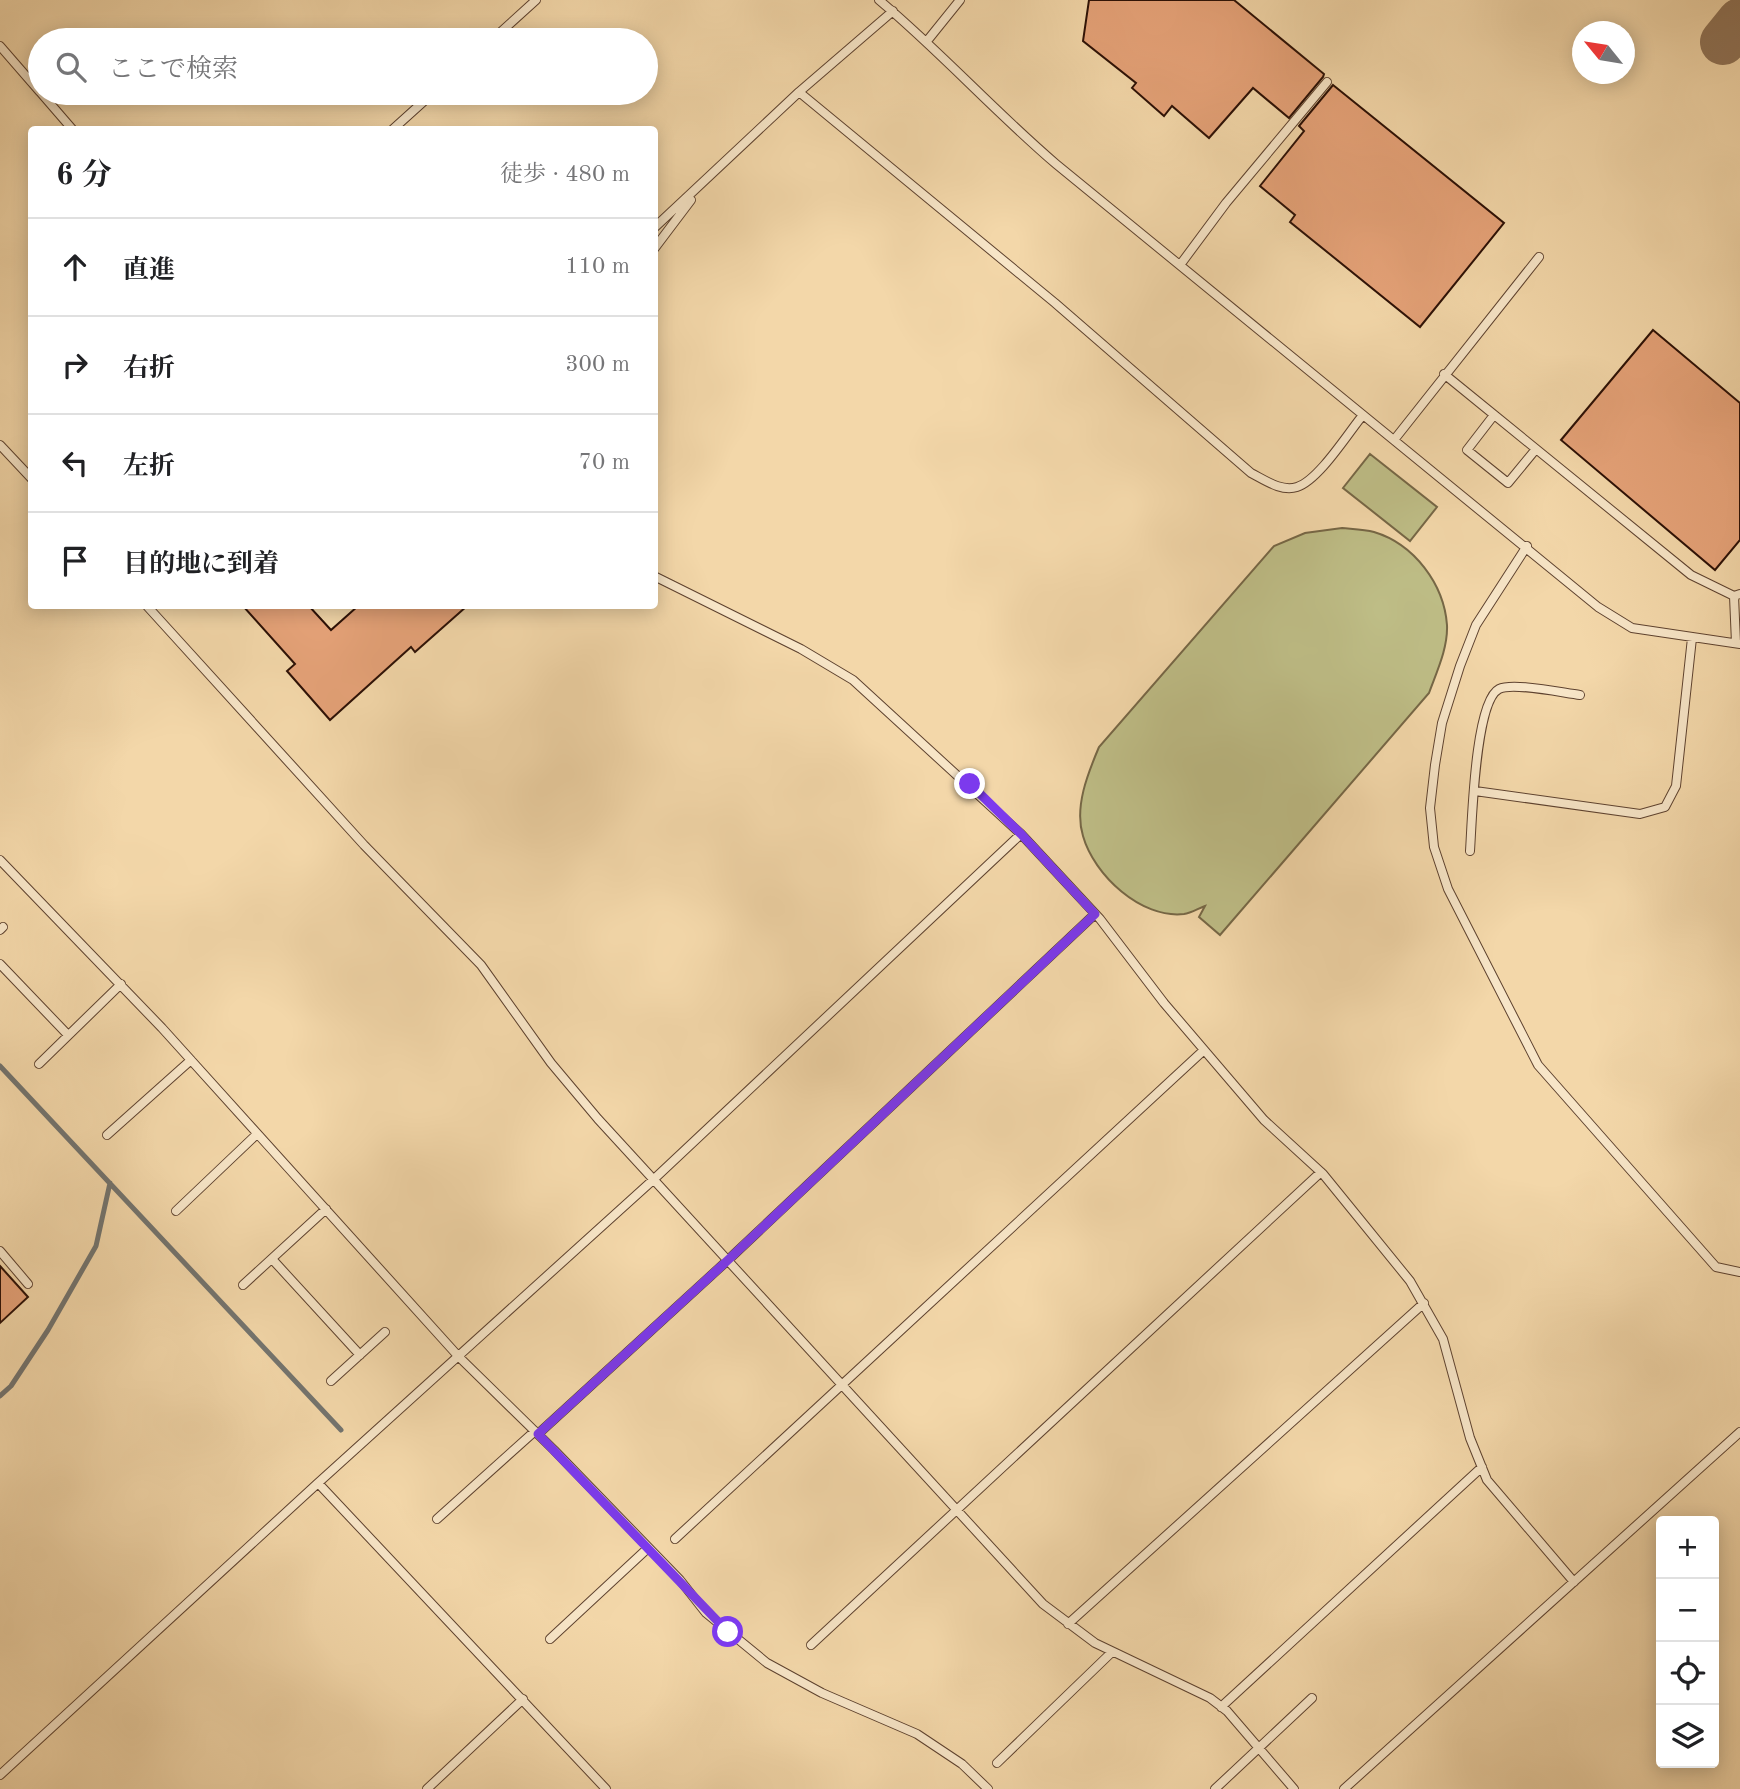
<!DOCTYPE html>
<html lang="ja">
<meta charset="utf-8">
<style>
:root{--surface:#fff;--page:#f6f6f6;--text:#202124;--muted:#757577;--line:#e0e0e0}
body{margin:0;font-family:"Old Standard TT","Noto Serif JP",serif;background:var(--page);color:var(--text)}
.controls{position:absolute;right:21px;bottom:21px;display:grid;overflow:hidden;border-radius:7px;box-shadow:0 4px 18px #0003}
.controls button{width:63px;height:63px;display:grid;place-items:center;padding:0;border:0;border-bottom:2px solid var(--line);background:var(--surface);color:var(--text);font:35px sans-serif}
.compass{position:absolute;left:1572px;top:21px;width:63px;height:63px;border-radius:50%;background:var(--surface);box-shadow:0 4px 18px #0003;rotate:300deg}
.stop{position:absolute;width:21px;height:21px;margin:-16px;border:5px solid #7c3aed;border-radius:50%;background:#fff}
.stop.end{background:#7c3aed;border-color:#fff;box-shadow:0 2px 7px #0008}
.list{margin:0;padding:0;list-style:none}
h2{display:flex;justify-content:space-between;align-items:center;height:91px;margin:0;padding:0 28px;font-size:30px}
h2 small{font-size:23px;font-weight:400;color:var(--muted)}
.list li{display:grid;grid-template-columns:46px 1fr auto;gap:21px;align-items:center;box-sizing:border-box;height:98px;padding:0 28px;border-top:2px solid var(--line)}
.list b{display:block;font-size:26px;white-space:nowrap}
.list em{font-size:23px;font-style:normal;color:var(--muted)}
.icon{flex:none;width:38px;height:38px;fill:none;stroke:currentColor;stroke-width:2;stroke-linecap:round;stroke-linejoin:round}
.map{position:relative;flex:none;width:1740px;height:1789px;overflow:hidden}
.search{position:absolute;background:var(--surface);box-shadow:0 4px 18px #0003;left:28px;top:28px;width:630px;height:77px;display:flex;align-items:center;gap:18px;box-sizing:border-box;padding:0 24px;border-radius:38px;color:var(--muted);font-size:26px}
.panel{position:absolute;background:var(--surface);box-shadow:0 4px 18px #0003;left:28px;top:126px;width:630px;height:483px;border-radius:7px}
.map>svg:first-child{display:block}
.green{fill:#bebd86;stroke:#766746;stroke-width:2}
.lines{fill:none;stroke-linecap:round;stroke-linejoin:round}
.stream{stroke:#73746f;stroke-width:5}
.taxiway{stroke:#907458;stroke-width:46}
.building{fill:#e5a278;stroke:#2d1106;stroke-width:2}
.lane-casing{stroke:#5e422f;stroke-width:10}
.lane{stroke:#f7e5c7;stroke-width:8}
.route{stroke:#7c3aed;stroke-width:9}
</style>
<div class="map">
<svg width="1740" height="1789" viewBox="0 0 1740 1789">
<rect width="100%" height="100%" fill="#f3d7a9"/>
<filter id="stains"><feTurbulence type="fractalNoise" baseFrequency=".00286" numOctaves="4"/><feColorMatrix values="0 0 0 0 .2 0 0 0 0 .09 0 0 0 0 .02 0 0 0 .5 -.17"/></filter>
<radialGradient id="worn" r=".72"><stop offset=".6" stop-color="#630" stop-opacity="0"/><stop offset="1" stop-color="#630" stop-opacity=".3"/></radialGradient>
<path class="green" d="M1370,454L1437,507L1410,541L1343,488Z
M1342,528C1352,529 1364,529 1374,532C1414,544 1444,584 1447,625C1448,648 1437,671 1429,693L1220,935L1199,917L1205,906C1199,908 1191,913 1184,914C1141,919 1094,875 1083,836C1074,807 1088,773 1099,747L1274,546L1305,533Z"/>
<g class="lines">
<path class="stream" d="M0,1066L341,1430
M0,1396L11,1386L48,1330L96,1246L110,1183"/>
<path class="taxiway" d="M1723,42L1740,21"/>
</g>
<path class="building" d="M1089,0H1234L1324,74L1323,77L1289,118L1253,88L1209,138L1172,106L1164,116L1132,88L1136,83L1083,41Z
M1333,85L1504,223L1420,327L1290,222L1295,215L1260,186L1304,131L1299,126Z
M1653,330L1740,403V540L1715,570L1561,440Z
M243,606H309L331,630L358,606H467L415,652L411,647L330,720L287,671L295,664Z
M0,1266L28,1297L0,1323Z"/>
<g class="lines">
<defs>
<path id="lane" d="M879,0C941,52 995,112 1056,164L1598,607L1632,628L1740,644
M492,40L536,0
M927,41L960,0
M0,46L40,92
M799,92L1055,303L1251,473C1265,480 1281,492 1297,487C1319,480 1348,433 1363,415
M41,93L73,130
M392,130L433,93
M654,228L799,92L893,11
M654,249L691,200
M1180,265L1226,203L1327,82
M1444,374L1691,575L1734,596L1740,594
M1494,415L1467,450L1508,483L1536,449
M1394,440L1539,257
M0,445L32,479
M1527,546L1476,625L1460,666L1442,723L1435,765L1430,808L1434,847L1448,889L1538,1065L1716,1267L1740,1272
M654,576L801,649L853,680L1021,834L1100,919L1164,1003L1264,1120L1323,1174L1410,1281L1443,1339L1470,1438L1487,1480L1574,1582
M1734,596L1736,643
M147,606L364,845L481,965L551,1063L598,1119L1043,1604L1095,1643L1210,1698L1227,1711L1294,1789
M1475,791L1640,814L1665,807L1676,786L1692,638
M1470,851C1472,822 1475,701 1499,689C1513,682 1563,693 1580,695
M0,860L162,1028L459,1357L554,1450L680,1580L706,1613L767,1663L822,1693L917,1734L962,1764L988,1789
M0,930L3,927
M0,964L68,1035
M39,1064L121,984
M107,1135L191,1060
M176,1211L257,1134
M0,1251L28,1284
M272,1259L360,1355
M243,1285L326,1209
M331,1381L385,1332
M538,1434L728,1260L1095,914
M437,1519L535,1431
M675,1539L1204,1050
M1068,1624L1424,1303
M550,1639L648,1548
M811,1645L1321,1172
M1221,1707L1482,1467
M997,1763L1112,1652
M0,1775L318,1483
M427,1789L523,1699
M606,1789L318,1483L653,1180L1021,834
M1215,1789L1312,1698
M1344,1789L1740,1432"/>
</defs>
<use href="#lane" class="lane-casing"/>
<use href="#lane" class="lane"/>
</g>
<g class="lines">
<path class="route" d="M728,1632L538,1434L728,1260L1095,914L1021,834L970,784"/>
</g>
<rect width="100%" height="100%" filter="url(#stains)"/>
<rect width="100%" height="100%" fill="url(#worn)"/>
</svg>
<div class="controls">
<button>+</button>
<button>−</button>
<button><svg class="icon" aria-label="locate" viewBox="0 0 24 24"><circle cx="12" cy="12" r="6"/><path d="M12 2v4M12 18v4M2 12h4M18 12h4"/></svg></button>
<button><svg class="icon" aria-label="layers" viewBox="0 0 24 24"><path d="M12 4l9 5-9 5-9-5zM3 14l9 5 9-5"/></svg></button>
</div>
<svg class="compass" viewBox="-18 -18 36 36"><path d="M0-13l5 13h-10z" fill="#e53935"/><path d="M0 13l5-13h-10z" fill="#757577"/></svg>
<div class="stop" style="left:728px;top:1632px"></div>
<div class="stop end" style="left:970px;top:784px"></div>
<div class="search"><svg class="icon" aria-label="search" viewBox="0 0 24 24"><circle cx="10" cy="10" r="6"/><path d="M15 15l6 6"/></svg>ここで検索</div>
<section class="panel">
<h2>6 分<small>徒歩 · 480 m</small></h2>
<ul class="list">
<li><svg class="icon" aria-label="ahead" viewBox="0 0 24 24"><path d="M12 20V5M6 11l6-6 6 6"/></svg><div><b>直進</b></div><em>110 m</em></li>
<li><svg class="icon" aria-label="right" viewBox="0 0 24 24"><path d="M7 20v-9h11M14 6l5 5-5 5"/></svg><div><b>右折</b></div><em>300 m</em></li>
<li><svg class="icon" aria-label="left" viewBox="0 0 24 24"><path d="M17 20v-9H6M10 6l-5 5 5 5"/></svg><div><b>左折</b></div><em>70 m</em></li>
<li><svg class="icon" aria-label="arrive" viewBox="0 0 24 24"><path d="M6 21V4h12l-3 4 3 4H6"/></svg><div><b>目的地に到着</b></div></li>
</ul>
</section>
</div>
